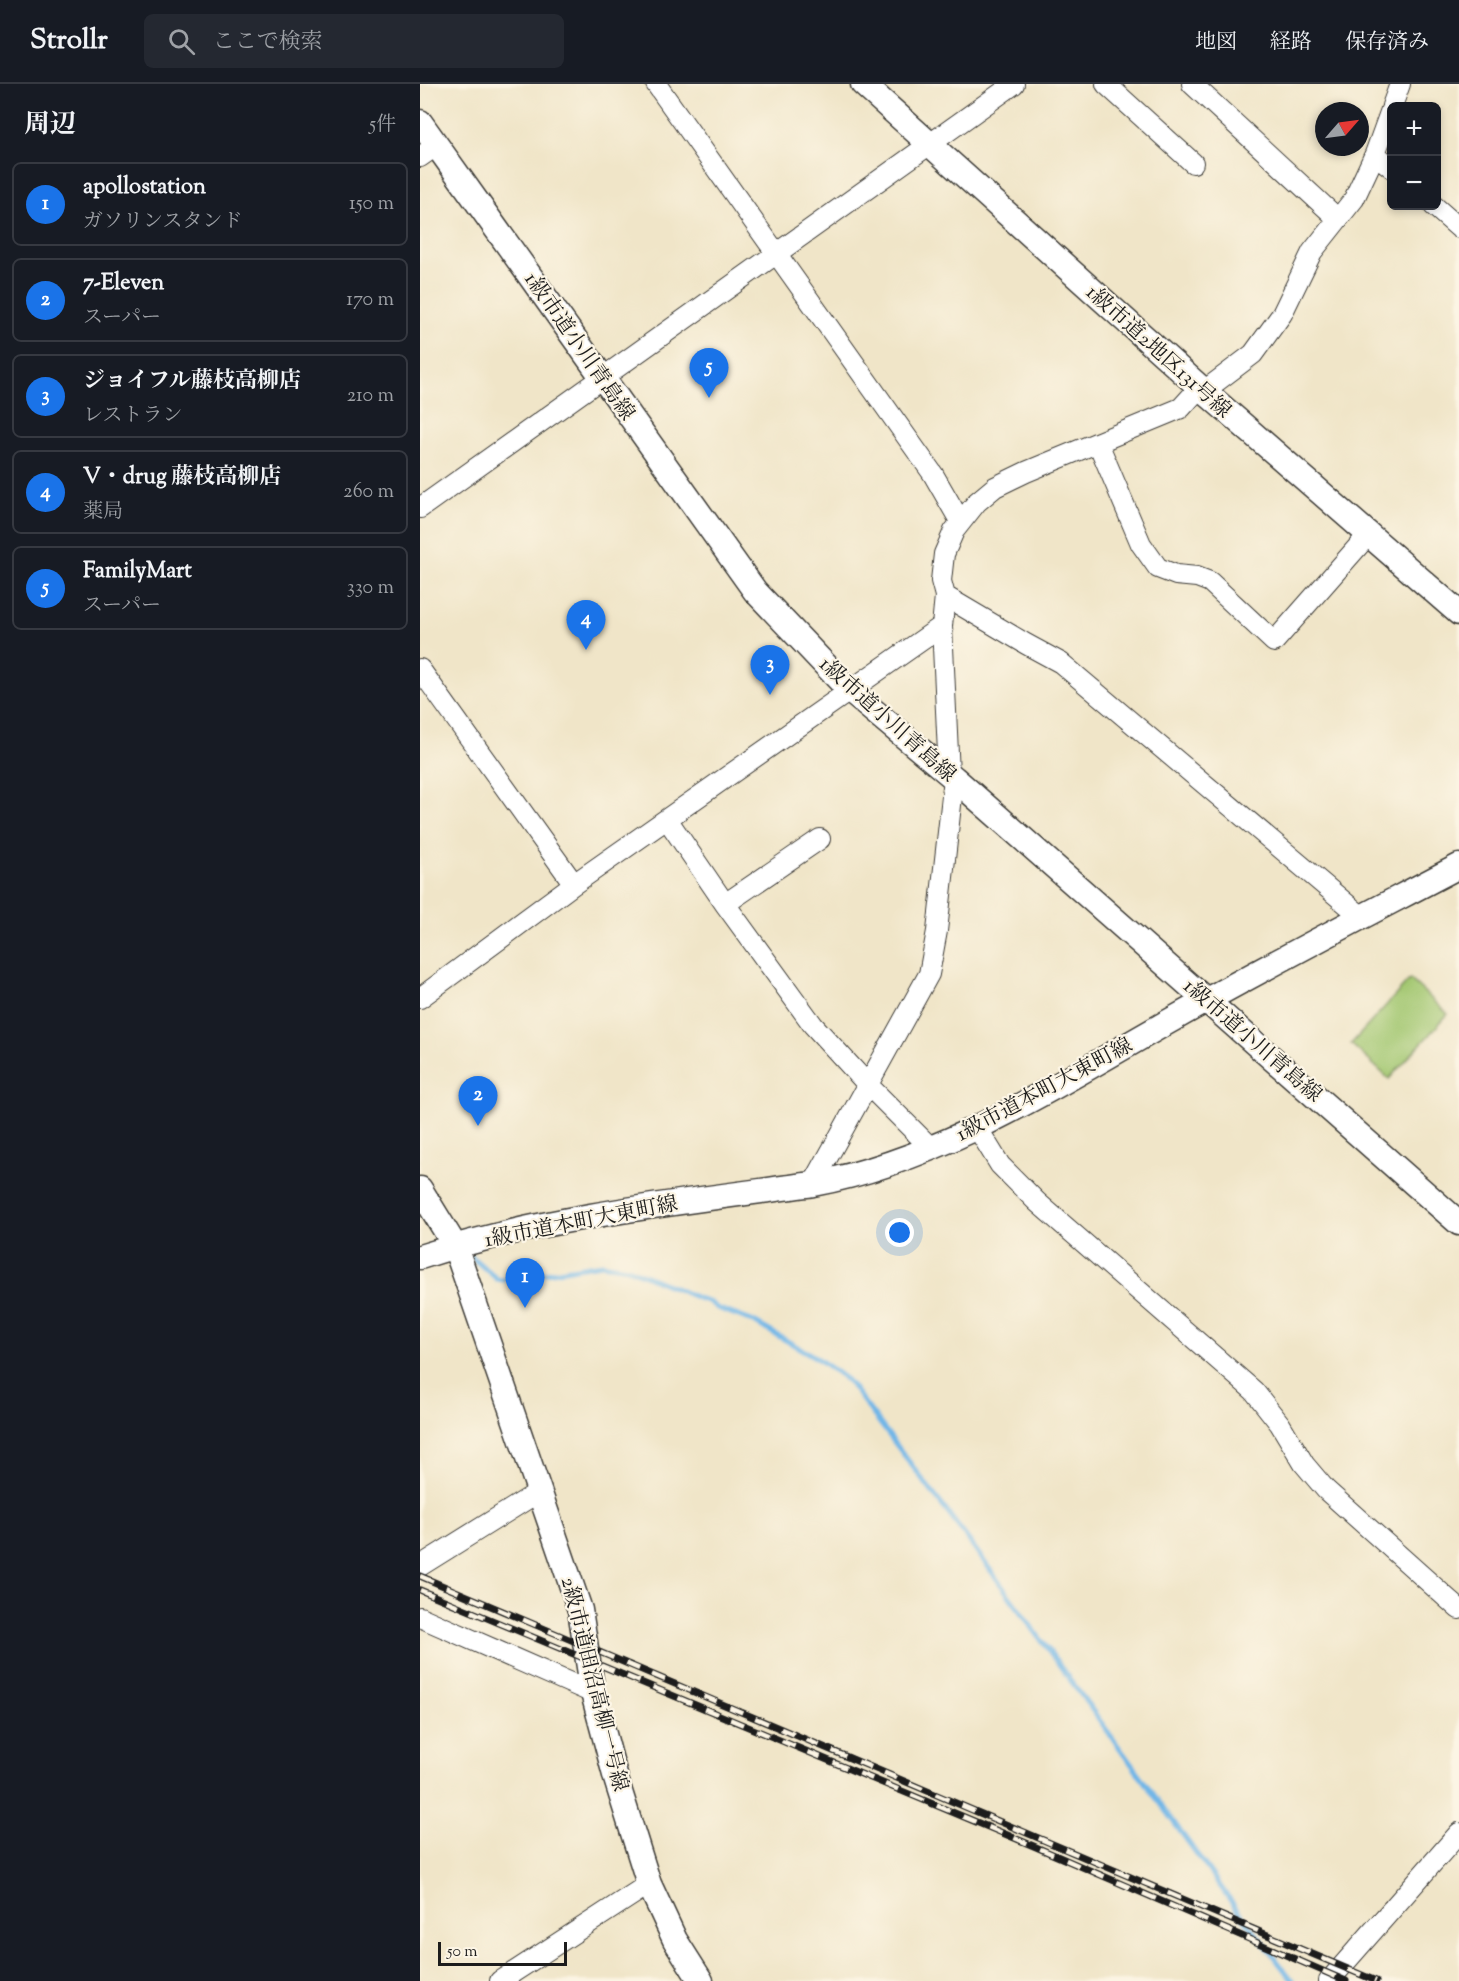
<!DOCTYPE html>
<html lang="ja">
<meta charset="utf-8">
<style>
:root{--surface:#171b24;--page:#242831;--text:#f1f3f6;--muted:#9ea1a6;--line:#363941;--accent:#1a73e8}
body{margin:0;font-family:"Sorts Mill Goudy","Noto Serif JP",serif;background:var(--page);color:var(--text)}
.controls{position:absolute;right:18px;top:18px;display:grid;overflow:hidden;border-radius:9px;box-shadow:0 3px 9px #0003}
.controls button{width:54px;height:54px;display:grid;place-items:center;padding:0;border:0;border-bottom:2px solid var(--line);background:var(--surface);color:var(--text);font:30px sans-serif}
.compass{position:absolute;left:895px;top:18px;width:54px;height:54px;border-radius:50%;background:var(--surface);box-shadow:0 3px 9px #0003;rotate:62deg}
.scale{position:absolute;left:18px;bottom:15px;width:129px;box-sizing:border-box;padding-left:6px;border:3px solid #1c1c1c;border-top:0;font-size:16px;line-height:21px;white-space:nowrap;color:#1c1c1c;-webkit-text-stroke:4px #fcf5e5;paint-order:stroke}
.you{position:absolute;left:480px;top:1149px;width:21px;height:21px;margin:-15px;border:4px solid #fff;border-radius:50%;background:#1a73e8;box-shadow:0 0 0 9px #1a73e833}
.badge{display:grid;place-items:center;width:39px;height:39px;border-radius:50%;background:var(--accent);color:#fff;font-size:20px;font-weight:700}
.pin{position:absolute;translate:-50% -50px;filter:drop-shadow(0 2px 3px #0008)}
.pin::after{content:'';position:absolute;top:32px;width:21px;height:18px;background:inherit;clip-path:polygon(0 0,100% 0,50% 100%)}
.list{margin:0;padding:0;list-style:none}
h2{display:flex;justify-content:space-between;align-items:center;height:78px;margin:0;padding:0 24px;font-size:26px}
h2 small{font-size:20px;font-weight:400;color:var(--muted)}
.list li{display:grid;grid-template-columns:39px 1fr auto;gap:18px;align-items:center;box-sizing:border-box;height:84px;margin:0 12px 12px;padding:0 12px;border:2px solid var(--line);border-radius:9px}
.list b{display:block;font-size:22px;white-space:nowrap}
.list p{margin:0;font-size:20px;white-space:nowrap;color:var(--muted)}
.list em{font-size:20px;font-style:normal;color:var(--muted)}
.icon{flex:none;width:33px;height:33px;fill:none;stroke:currentColor;stroke-width:2;stroke-linecap:round;stroke-linejoin:round}
.map{position:relative;flex:none;width:1039px;height:1897px;overflow:hidden}
header{display:flex;align-items:center;gap:36px;box-sizing:border-box;height:84px;padding:0 30px;background:var(--surface);border-bottom:2px solid var(--line)}
header strong{font-size:28px}
nav{display:flex;gap:33px;margin-inline-start:auto;font-size:21px}
.search{width:420px;height:54px;background:var(--page);display:flex;align-items:center;gap:15px;box-sizing:border-box;padding:0 21px;border-radius:9px;color:var(--muted);font-size:22px}
main{display:flex}
aside{flex:1;background:var(--surface)}
.map>svg:first-child{display:block}
.green{fill:#a3c771;stroke:#607246;stroke-width:1.5}
.lines{fill:none;stroke-linecap:round;stroke-linejoin:round}
.stream{stroke:#70b6e7;stroke-width:5}
.minor-casing{stroke:#3c3a36;stroke-width:22}
.tertiary-casing{stroke:#3c3a36;stroke-width:27}
.minor{stroke:#fff;stroke-width:20}
.tertiary{stroke:#fff;stroke-width:24}
.rail-casing{stroke:#1c1c1c;stroke-width:7}
.rail{stroke:#fcf5e5;stroke-width:4.5;stroke-dasharray:14;stroke-linecap:butt}
.labels{text-anchor:middle;stroke-width:4.5;stroke-linejoin:round;paint-order:stroke}
.street-label{font-size:21px;fill:#1c1c1c;stroke:#fcf5e5}
</style>
<header>
<strong>Strollr</strong>
<div class="search"><svg class="icon" aria-label="search" viewBox="0 0 24 24"><circle cx="10" cy="10" r="6"/><path d="M15 15l6 6"/></svg>ここで検索</div>
<nav><a>地図</a><a>経路</a><a>保存済み</a></nav>
</header>
<main>
<aside>
<h2>周辺<small>5件</small></h2>
<ul class="list">
<li><span class="badge">1</span><div><b>apollostation</b><p>ガソリンスタンド</p></div><em>150 m</em></li>
<li><span class="badge">2</span><div><b>7-Eleven</b><p>スーパー</p></div><em>170 m</em></li>
<li><span class="badge">3</span><div><b>ジョイフル藤枝高柳店</b><p>レストラン</p></div><em>210 m</em></li>
<li><span class="badge">4</span><div><b>V・drug 藤枝高柳店</b><p>薬局</p></div><em>260 m</em></li>
<li><span class="badge">5</span><div><b>FamilyMart</b><p>スーパー</p></div><em>330 m</em></li>
</ul>
</aside>
<div class="map">
<svg width="1039" height="1897" viewBox="0 0 1039 1897">
<rect width="100%" height="100%" fill="#fcf5e5"/>
<filter id="ink" filterUnits="userSpaceOnUse"><feTurbulence type="fractalNoise" baseFrequency=".0167" numOctaves="2"/><feDisplacementMap in="SourceGraphic" scale="12" xChannelSelector="R" yChannelSelector="G"/><feConvolveMatrix kernelMatrix="1 2 1 2 8 2 1 2 1" color-interpolation-filters="sRGB"/></filter>
<filter id="wash" filterUnits="userSpaceOnUse"><feTurbulence type="fractalNoise" baseFrequency=".008" numOctaves="4" result="noise"/><feDisplacementMap in="SourceGraphic" scale="24" xChannelSelector="R" yChannelSelector="G"/><feGaussianBlur stdDeviation="1.35" result="paint"/><feColorMatrix in="noise" values="0 0 0 0 0 0 0 0 0 0 0 0 0 0 0 0 0 1.4 0 .05"/><feComposite in="paint" operator="in"/></filter>
<g filter="url(#wash)">
<rect width="100%" height="100%" fill="#f0e5c8"/>
<path class="green" d="M990,895L1028,930L969,995L931,960Z"/>
<g class="lines">
<path class="stream" d="M46,1168L77,1195L83,1196L181,1180L208,1184L280,1215L288,1217L297,1224L332,1237L397,1274L427,1296L550,1458L819,1828L873,1897"/>
</g>
</g>
<g filter="url(#ink)">
<g class="lines">
<defs>
<path id="minor" d="M236,0L513,390L540,437
M686,0L773,79
M772,0L918,135
M972,22L980,0
M955,70L972,84
M0,73L17,61
M1014,122L1039,144
M784,307L833,270L862,230L892,168L934,115L955,70L972,23
M678,359L721,460L738,484L756,491L777,493L790,498L854,558L949,450
M0,424L594,0
M525,512L606,560L641,579L942,833
M0,585L154,800
M529,690L522,542L525,512L521,497L524,470L534,447L557,418L575,403L606,388L761,324L780,303
M247,735L305,820L393,941L448,1001L511,1064
M305,820L400,755
M0,914L154,800L522,542
M558,1045L580,1081L617,1118L834,1307L860,1340L884,1380L906,1406L1039,1525
M393,1100L509,890L517,847L534,694
M0,1482L120,1407
M0,1533L173,1609
M80,1897L229,1800
M909,1897L1039,1749"/>
<path id="tertiary" d="M443,0L784,307L1039,529
M0,38L335,507L431,608L534,694L1039,1139
M0,1105L35,1162L160,1526L173,1609L196,1695L229,1800L255,1856L281,1897
M0,1173C127,1132 261,1118 393,1100C525,1075 639,999 755,934C848,881 944,832 1039,782"/>
</defs>
<use href="#minor" class="minor-casing"/>
<use href="#tertiary" class="tertiary-casing"/>
<use href="#minor" class="minor"/>
<use href="#tertiary" class="tertiary"/>
<defs>
<path id="rail" d="M0,1492L956,1897
M0,1506L616,1763L926,1897"/>
</defs>
<use href="#rail" class="rail-casing"/>
<use href="#rail" class="rail"/>
</g>
</g>
<g class="labels">
<g class="street-label">
<text transform="translate(160 262) rotate(55)" y="7">1級市道小川青島線</text>
<text transform="translate(739 267) rotate(42)" y="7">1級市道2地区131号線</text>
<text transform="translate(468 635) rotate(42)" y="7">1級市道小川青島線</text>
<text transform="translate(833 956) rotate(41)" y="7">1級市道小川青島線</text>
<text transform="translate(624 1005) rotate(-28)" y="7">1級市道本町大東町線</text>
<text transform="translate(161 1137) rotate(-11)" y="7">1級市道本町大東町線</text>
<text transform="translate(175 1600) rotate(76)" y="7">2級市道田沼高柳一号線</text>
</g>
</g>
</svg>
<div class="controls">
<button>+</button>
<button>−</button>
</div>
<svg class="compass" viewBox="-18 -18 36 36"><path d="M0-13l5 13h-10z" fill="#e53935"/><path d="M0 13l5-13h-10z" fill="#9ea1a6"/></svg>
<div class="scale">50 m</div>
<div class="you"></div>
<div class="pin badge" style="left:105px;top:1224px">1</div>
<div class="pin badge" style="left:58px;top:1042px">2</div>
<div class="pin badge" style="left:350px;top:611px">3</div>
<div class="pin badge" style="left:166px;top:566px">4</div>
<div class="pin badge" style="left:289px;top:314px">5</div>
</div>
</main>
